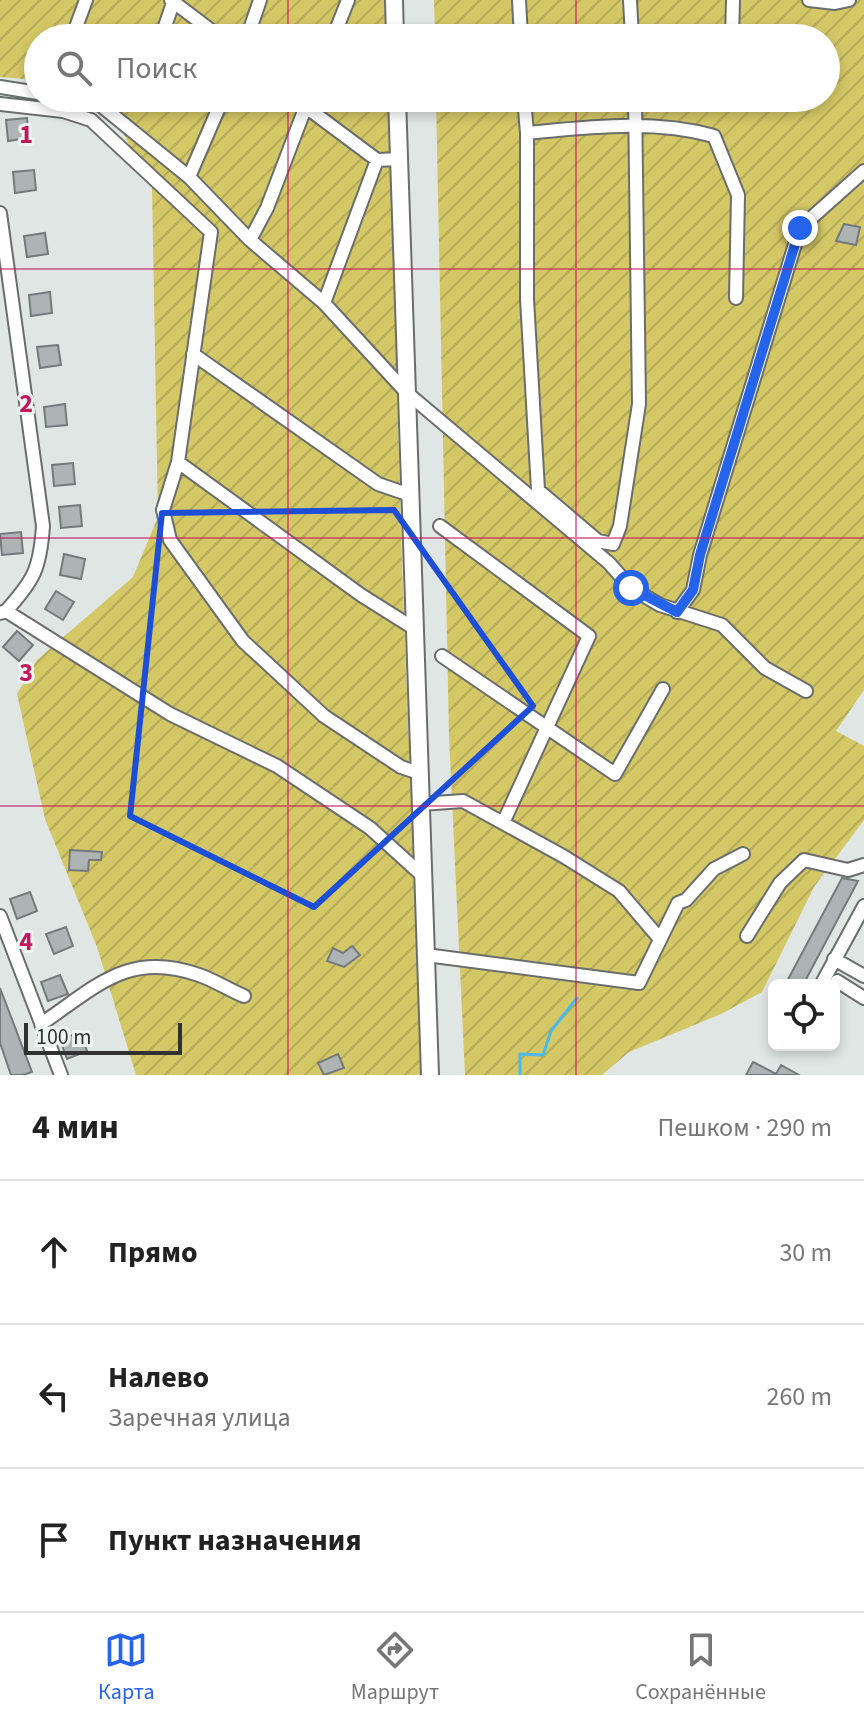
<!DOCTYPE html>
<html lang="ru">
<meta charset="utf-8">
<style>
:root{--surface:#fff;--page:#f6f6f6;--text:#222;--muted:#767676;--line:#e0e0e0;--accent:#2563eb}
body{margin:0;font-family:"Source Sans 3",sans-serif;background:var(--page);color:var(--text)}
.controls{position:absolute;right:24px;bottom:24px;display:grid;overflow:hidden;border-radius:12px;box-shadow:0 4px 12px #0003}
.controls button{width:72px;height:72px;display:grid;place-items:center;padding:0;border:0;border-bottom:2px solid var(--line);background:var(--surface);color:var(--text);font:40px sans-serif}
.scale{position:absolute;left:24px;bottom:20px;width:158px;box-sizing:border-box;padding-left:8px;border:4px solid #303231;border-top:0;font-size:22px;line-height:28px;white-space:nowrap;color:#303231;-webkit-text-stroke:6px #edf3f0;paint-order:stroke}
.stop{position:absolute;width:24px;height:24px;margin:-18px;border:6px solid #2563eb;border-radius:50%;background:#fff}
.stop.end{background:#2563eb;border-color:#fff;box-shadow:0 2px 8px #0008}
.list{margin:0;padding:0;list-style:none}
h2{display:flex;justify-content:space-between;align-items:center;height:104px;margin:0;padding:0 32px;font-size:34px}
h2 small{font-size:26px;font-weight:400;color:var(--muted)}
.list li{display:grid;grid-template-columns:52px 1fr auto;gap:24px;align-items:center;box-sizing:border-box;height:144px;padding:0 32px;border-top:2px solid var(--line)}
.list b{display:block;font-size:30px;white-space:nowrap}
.list p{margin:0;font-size:26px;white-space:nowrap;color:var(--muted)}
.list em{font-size:26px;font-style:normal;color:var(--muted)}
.icon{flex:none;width:44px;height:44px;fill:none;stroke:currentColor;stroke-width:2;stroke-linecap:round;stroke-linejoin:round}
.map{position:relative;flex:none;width:864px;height:1075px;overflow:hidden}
.search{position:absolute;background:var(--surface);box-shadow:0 4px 12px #0003;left:24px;right:24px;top:24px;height:88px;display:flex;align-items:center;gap:20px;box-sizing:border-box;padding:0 28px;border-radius:44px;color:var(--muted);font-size:30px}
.sheet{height:536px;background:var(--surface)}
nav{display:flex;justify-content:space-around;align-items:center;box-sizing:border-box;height:112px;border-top:2px solid var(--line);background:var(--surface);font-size:22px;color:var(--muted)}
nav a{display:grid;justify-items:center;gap:4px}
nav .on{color:var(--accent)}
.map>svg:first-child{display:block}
.garden{fill:url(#garden-furrows)}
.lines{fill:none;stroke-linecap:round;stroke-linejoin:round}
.stream{stroke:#4ab8e8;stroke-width:3}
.building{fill:#aeb4b4;stroke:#747a7a;stroke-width:2}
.minor-casing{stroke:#696e6c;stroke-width:16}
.major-casing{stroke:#696e6c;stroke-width:20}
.minor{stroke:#fff;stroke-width:12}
.major{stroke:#fff;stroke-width:16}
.route{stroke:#2563eb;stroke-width:10}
.marked{fill:none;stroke:#1d4ed8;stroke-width:6;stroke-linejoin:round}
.grid{fill:none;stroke:#c2185b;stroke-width:2;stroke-opacity:0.55}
.grid-label{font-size:26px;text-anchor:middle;font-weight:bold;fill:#c2185b;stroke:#edf3f0;stroke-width:6;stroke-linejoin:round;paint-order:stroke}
</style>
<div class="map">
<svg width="864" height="1075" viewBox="0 0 864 1075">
<defs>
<pattern id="garden-furrows" width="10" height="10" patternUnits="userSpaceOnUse" patternTransform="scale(2)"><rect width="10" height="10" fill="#d4c766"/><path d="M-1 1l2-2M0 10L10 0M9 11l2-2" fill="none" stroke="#b6ab59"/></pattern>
</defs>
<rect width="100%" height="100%" fill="#e0e6e3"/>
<path class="garden" d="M0,0H386L387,38H38V80L0,77Z
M434,0H864V690L836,731L864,746V820L814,887L762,992L721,1014L629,1052L602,1075H465L449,736L436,98H826V38H435Z
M104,98H389L402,565L422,1075H136L97,947L45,819L17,694L37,660L133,577L158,517L152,187Z"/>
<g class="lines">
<path class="stream" d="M520,1075V1054L543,1055L551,1031L577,998"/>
</g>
<path class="building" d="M27,118L29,138L8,141L6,120Z
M34,170L36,190L15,193L13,172Z
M844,224L860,227L856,245L836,241Z
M45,233L48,254L27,257L24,236Z
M50,292L52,313L31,316L29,295Z
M58,345L61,365L40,368L37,347Z
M65,404L67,425L46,427L44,407Z
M73,463L75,484L54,486L52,465Z
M80,505L82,526L61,528L59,507Z
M21,532L23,553L2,555L0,534Z
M64,554L85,559L81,579L60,575Z
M56,591L74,602L63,620L45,609Z
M17,631L33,645L19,661L3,647Z
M70,850L102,852L101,860H89L88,871L69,870Z
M842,878L858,881L803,985H785Z
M30,892L37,911L17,919L10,899Z
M66,927L73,946L54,954L46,934Z
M352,946L360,955L344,967L327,961L333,948L343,953Z
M60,975L68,994L48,1001L41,982Z
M0,988L32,1072L23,1075H11L0,1043Z
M80,1032L87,1051L67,1059L60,1040Z
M338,1054L344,1068L324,1075L318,1063Z
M753,1062L776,1074L781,1065L799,1075H746Z"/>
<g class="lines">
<defs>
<path id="minor" d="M171,0L221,38
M519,0L521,38
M630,0L632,38
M809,0L835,3L849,0
M72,38L86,0
M161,38L174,0
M247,38L260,0
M333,38L348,0
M732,38L733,0
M0,87L38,93
M66,98L98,103L189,177L250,240L324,303L406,392L609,563L631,588L660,605L722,625L765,668L806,691
M294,98L377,160L399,159
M524,98L527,133V299L538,490L598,541L613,544L620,526L639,404L635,98
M0,104L63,111L91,120L211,232L178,462L163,510L170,540L243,641L324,716L401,767L419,773
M137,104L139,98
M527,133C590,127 653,119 714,136L738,195L736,298
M189,177L223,98
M0,213L43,526C40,569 34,580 6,611L0,613
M250,240L267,208L309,98
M324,303L377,160
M193,354L378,484L410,495
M178,462L361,595L415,629
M440,526L589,636L503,823
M6,611L170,714L277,766L370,828L423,876
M677,612L693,590L700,555L800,228L864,171
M442,656L615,774L663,689
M421,804L463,801L563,856L619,891L659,938
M0,916L61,1075
M747,936L780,883L804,860L848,870L864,865
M426,955L639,983L678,903L686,900L714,869L743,854
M834,959L864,976
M837,981L864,998
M821,985L864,906
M41,1024C96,987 128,950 199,975C214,980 229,990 244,996"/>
<path id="major" d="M394,0L395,38
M397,98L430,1075"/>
</defs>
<use href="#minor" class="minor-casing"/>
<use href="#major" class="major-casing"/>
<use href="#minor" class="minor"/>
<use href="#major" class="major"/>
</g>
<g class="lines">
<path class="route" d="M631,588L677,612L693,590L700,555L800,228"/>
</g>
<path class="marked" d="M394,510L533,706L314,907L130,816L162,513Z"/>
<path class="grid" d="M288,0V38M576,0V38M288,98V1075M576,98V1075M0,269H864M0,538H864M0,806H864"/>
<g class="grid-label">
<text x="26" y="143">1</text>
<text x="26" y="412">2</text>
<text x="26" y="681">3</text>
<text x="26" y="950">4</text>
</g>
</svg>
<div class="controls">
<button><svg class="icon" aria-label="locate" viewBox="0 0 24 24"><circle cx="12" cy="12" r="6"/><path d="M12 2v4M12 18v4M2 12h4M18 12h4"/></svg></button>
</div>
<div class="scale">100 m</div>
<div class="stop" style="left:631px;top:588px"></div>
<div class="stop end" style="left:800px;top:228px"></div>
<div class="search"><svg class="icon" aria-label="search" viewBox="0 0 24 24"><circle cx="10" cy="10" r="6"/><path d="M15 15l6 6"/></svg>Поиск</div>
</div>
<section class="sheet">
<h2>4 мин<small>Пешком · 290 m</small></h2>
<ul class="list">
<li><svg class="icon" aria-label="ahead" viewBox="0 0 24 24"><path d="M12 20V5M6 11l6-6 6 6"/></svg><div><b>Прямо</b></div><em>30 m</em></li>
<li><svg class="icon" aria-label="left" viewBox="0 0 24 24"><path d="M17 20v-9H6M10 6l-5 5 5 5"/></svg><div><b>Налево</b><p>Заречная улица</p></div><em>260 m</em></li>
<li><svg class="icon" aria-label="arrive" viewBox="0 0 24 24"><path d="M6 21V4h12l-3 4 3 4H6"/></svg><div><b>Пункт назначения</b></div></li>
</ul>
</section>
<nav>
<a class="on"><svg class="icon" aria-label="map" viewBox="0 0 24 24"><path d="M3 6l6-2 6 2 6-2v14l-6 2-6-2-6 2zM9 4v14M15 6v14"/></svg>Карта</a>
<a><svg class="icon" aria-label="directions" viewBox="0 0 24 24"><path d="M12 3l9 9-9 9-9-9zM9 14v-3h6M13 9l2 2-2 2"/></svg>Маршрут</a>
<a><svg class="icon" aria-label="saved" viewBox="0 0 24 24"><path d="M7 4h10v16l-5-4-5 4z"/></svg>Сохранённые</a>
</nav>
